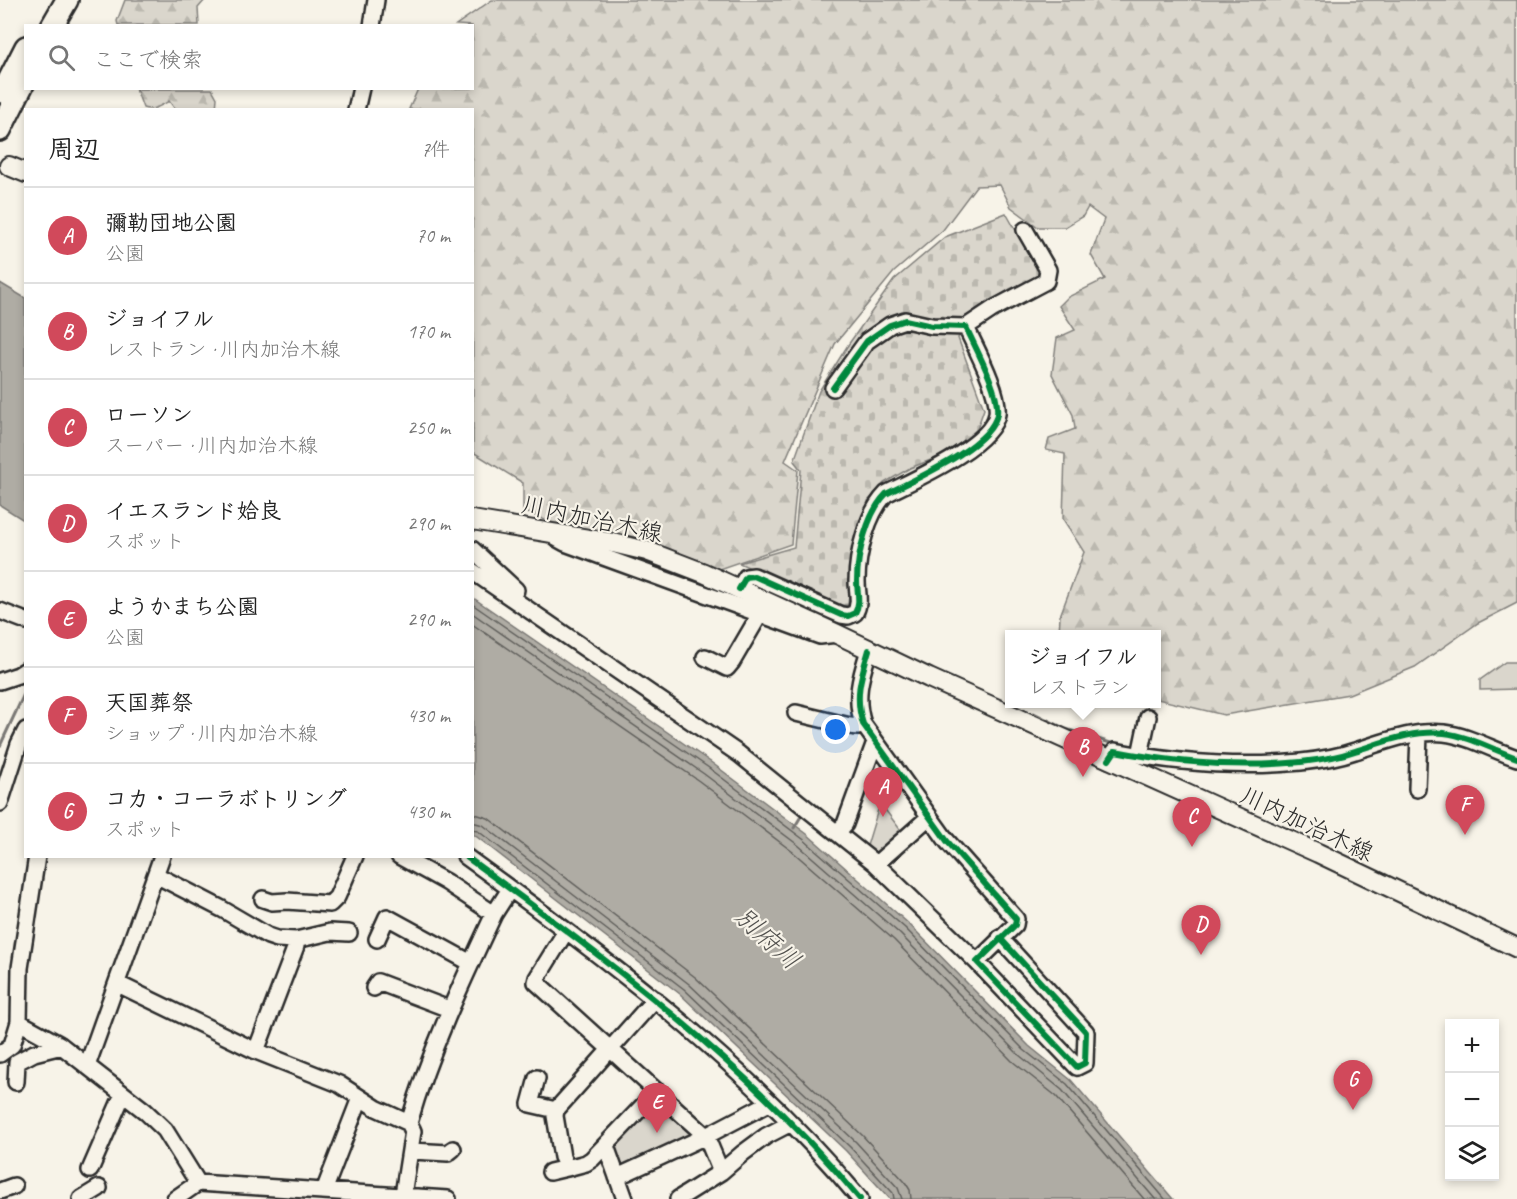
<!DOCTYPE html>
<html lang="ja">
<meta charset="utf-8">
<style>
:root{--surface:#fff;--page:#f6f6f6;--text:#222;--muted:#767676;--line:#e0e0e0;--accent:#d1495b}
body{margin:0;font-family:Caveat,"Klee One",sans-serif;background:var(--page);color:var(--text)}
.controls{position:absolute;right:18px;bottom:18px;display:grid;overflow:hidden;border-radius:0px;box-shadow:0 3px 9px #0003}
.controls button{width:54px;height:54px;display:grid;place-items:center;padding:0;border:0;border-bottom:2px solid var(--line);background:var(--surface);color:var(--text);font:30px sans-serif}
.you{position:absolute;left:836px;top:730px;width:21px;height:21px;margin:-15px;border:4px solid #fff;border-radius:50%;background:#1a73e8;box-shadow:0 0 0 9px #1a73e833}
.badge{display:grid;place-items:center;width:39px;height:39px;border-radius:50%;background:var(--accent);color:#fff;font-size:20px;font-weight:700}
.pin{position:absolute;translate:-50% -50px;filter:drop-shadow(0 2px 3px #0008)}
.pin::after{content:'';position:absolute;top:32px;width:21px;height:18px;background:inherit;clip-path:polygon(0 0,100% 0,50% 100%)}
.popup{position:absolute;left:1005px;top:630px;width:156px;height:78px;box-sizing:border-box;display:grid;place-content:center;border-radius:0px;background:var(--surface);filter:drop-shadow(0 2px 4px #0005);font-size:20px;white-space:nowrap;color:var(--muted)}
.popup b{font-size:22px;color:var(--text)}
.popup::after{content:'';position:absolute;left:50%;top:100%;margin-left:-12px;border:12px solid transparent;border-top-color:var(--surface)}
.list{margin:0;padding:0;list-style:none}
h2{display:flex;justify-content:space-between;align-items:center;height:78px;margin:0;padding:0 24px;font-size:26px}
h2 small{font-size:20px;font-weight:400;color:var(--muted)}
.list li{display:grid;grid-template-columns:39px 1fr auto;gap:18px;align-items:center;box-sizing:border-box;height:96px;padding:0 24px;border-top:2px solid var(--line)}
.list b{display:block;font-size:22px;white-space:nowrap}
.list p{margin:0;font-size:20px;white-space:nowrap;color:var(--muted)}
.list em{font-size:20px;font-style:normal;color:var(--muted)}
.icon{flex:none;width:33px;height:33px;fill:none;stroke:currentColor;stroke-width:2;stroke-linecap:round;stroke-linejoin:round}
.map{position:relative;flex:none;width:1517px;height:1199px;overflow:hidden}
.search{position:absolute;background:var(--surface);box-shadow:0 3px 9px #0003;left:24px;top:24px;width:450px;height:66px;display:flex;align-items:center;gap:15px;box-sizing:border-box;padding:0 21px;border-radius:0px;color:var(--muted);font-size:22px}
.panel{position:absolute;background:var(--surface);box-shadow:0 3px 9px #0003;left:24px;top:108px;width:450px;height:750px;border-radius:0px}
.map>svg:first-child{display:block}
.forest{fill:url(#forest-firs);stroke:#82807c;stroke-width:1.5}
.cemetery{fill:url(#cemetery-stones);stroke:#82807c;stroke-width:1.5}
.park{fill:#dad6cc;stroke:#82807c;stroke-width:1.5}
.water{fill:#afaca4;stroke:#7a7874;stroke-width:1.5}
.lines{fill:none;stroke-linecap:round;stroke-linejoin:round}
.shore{stroke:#605f5b;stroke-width:1.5}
.stream{stroke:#7a7874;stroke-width:3}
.minor-casing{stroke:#2b2b2b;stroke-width:20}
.major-casing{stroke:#2b2b2b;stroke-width:22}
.highway-casing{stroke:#2b2b2b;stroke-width:26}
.minor{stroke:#f7f3e8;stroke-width:15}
.major{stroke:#f7f3e8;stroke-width:18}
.highway{stroke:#f7f3e8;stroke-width:21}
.cycleway-casing{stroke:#f7f3e8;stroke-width:10}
.cycleway{stroke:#00873e;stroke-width:6}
.labels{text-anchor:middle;stroke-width:4.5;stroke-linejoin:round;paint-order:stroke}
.street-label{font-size:24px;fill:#2b2b2b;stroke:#f7f3e8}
.water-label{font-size:26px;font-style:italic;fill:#53524f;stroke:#f7f3e8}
</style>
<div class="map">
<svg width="1517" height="1199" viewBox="0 0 1517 1199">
<defs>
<pattern id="forest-firs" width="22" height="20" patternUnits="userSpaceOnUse" patternTransform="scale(1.5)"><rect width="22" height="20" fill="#dad6cc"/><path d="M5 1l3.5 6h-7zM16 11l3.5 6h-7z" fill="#bbb8af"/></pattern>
<pattern id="cemetery-stones" width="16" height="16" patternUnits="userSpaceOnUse" patternTransform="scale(1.5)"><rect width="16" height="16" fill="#dad6cc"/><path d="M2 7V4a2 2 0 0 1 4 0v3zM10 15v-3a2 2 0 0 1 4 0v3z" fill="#bbb8af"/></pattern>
</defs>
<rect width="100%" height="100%" fill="#f7f3e8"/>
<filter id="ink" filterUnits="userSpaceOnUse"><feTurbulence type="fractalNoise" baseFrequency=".0167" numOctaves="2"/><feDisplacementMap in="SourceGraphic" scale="12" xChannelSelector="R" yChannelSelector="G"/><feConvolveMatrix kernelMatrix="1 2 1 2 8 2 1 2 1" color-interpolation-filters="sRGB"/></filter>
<g filter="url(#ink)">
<path class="forest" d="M125,0H205L198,8L199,25H118L117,21Z
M492,0H1517V603L1478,623L1415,667L1349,694L1224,715L1157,699L1156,634H1059L1060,616L1084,552L1063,519L1065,454L1046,450L1049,439L1075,429L1073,415L1052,374L1057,338L1075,330L1059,306L1068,297L1105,279L1091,255L1104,219L1088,207L1083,216L1065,227H1038L1011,207L1000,185L976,186L943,230L894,272L835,344L785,461L798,470L791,544L719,569L635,537L550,522L523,511V483L473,452L472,110L409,109L418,89L472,88V26L456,25Z
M136,89H212L217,98L216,109H175L169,101C160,106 153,111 143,108Z"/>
<path class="cemetery" d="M1006,213L1041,275L1010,289L972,314L958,338L984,409L977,429L949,453L910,468L884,483L868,501L852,565L848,605L836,606L739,563L794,547L801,470L794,461L819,391L848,345L894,280L945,237Z"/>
<path class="park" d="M1505,662H1517V689L1480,690V680Z
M880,803L902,832L874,857L866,849Z
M657,1099L689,1129L691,1137L620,1168L611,1146Z"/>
<path class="water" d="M0,283L25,298V521L0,505Z
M472,597L712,763L807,834L909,924L1029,1046L1071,1080L1173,1199H890L846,1151L680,994L473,834Z"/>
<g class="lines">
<path class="shore" d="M472,604L709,768L803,839L905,928L1024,1050L1067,1084L1165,1199
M472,613L704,774L798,845L900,934L1019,1055L1062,1090L1155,1199
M472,624L699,781L793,852L894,940L1012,1061L1056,1096L1144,1199
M472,813L488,818L695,977L862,1135L905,1182L910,1190L911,1199
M472,822L483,825L689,984L856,1142L898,1188L902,1199
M472,830L478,831L684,989L850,1147L893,1193L894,1199"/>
<path class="stream" d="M1034,713L1066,729L1117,745
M0,746L26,690
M794,828L803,813"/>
<defs>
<path id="minor" d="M372,26L376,0
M356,110L361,88
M966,327L993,309L1046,281L1048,270L1025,230
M556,538L565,543L820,636L837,634
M472,549L516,590
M472,571L739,754L837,833
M739,589L746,577L754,576L841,615L848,616L855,613C861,602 857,593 857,581C857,555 867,513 886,494C913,480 992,446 997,414C1000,392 975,347 966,327L932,326L905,320L890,325L867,341L833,388
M0,611L26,621
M869,650C861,676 854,697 863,724L947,841L1016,919L1015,925L977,962L1077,1067L1085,1063L1086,1032L1000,938
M705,657L727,668L732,662L760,614
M0,681L18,675L26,670
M796,713L850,726L858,727L863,724
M875,742L845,824L837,833L876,864
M1140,755L1148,717
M1109,760L1115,751C1176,763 1240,768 1301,762C1319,760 1338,757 1355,751C1384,742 1412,730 1444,733C1469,736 1493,750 1517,758
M1417,789L1419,734
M0,803L19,744L26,730
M929,817L876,864L977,962
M399,856L446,882L494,914C462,982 430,1050 409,1123
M465,856C606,958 748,1064 860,1199
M156,875L222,909L268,936L277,939L296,940L330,932L349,933
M263,899L272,902L287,901L330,904L337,897L355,856
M494,914L510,889
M566,931L537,978L536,982L706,1136L721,1172
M377,939L387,917L471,963
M118,984L256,1051L339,1084L376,1108L409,1123L413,1131L403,1195
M374,988L378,982L449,1009
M655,999L556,1110L555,1116L562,1157L567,1168L586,1163L592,1159L657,1091
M19,1022L59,1044L145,1111L165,1130L198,1183
M256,1051L296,946V940
M0,1054L12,1045L19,1022L20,968L37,856
M87,1066L162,856
M537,1078L530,1104L556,1110
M16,1082L17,1062L34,1053L62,1046
M606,1146L625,1199
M412,1151L448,1153L453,1149
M90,1170L123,1094
M550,1172L567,1168
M617,1177L706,1136L769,1103
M0,1191L14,1186
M324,1191L360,1098
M81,1199L99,1188
M175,1199L198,1183L448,1199
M678,1199L721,1172L743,1153L766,1136L791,1123"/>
<path id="major" d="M9,166L26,173
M472,520L613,543L647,551L704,573L837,634L929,678L1318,853L1517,948"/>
<path id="highway" d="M52,26L67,0
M3,92L26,47
M0,130L26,78"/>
</defs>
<use href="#minor" class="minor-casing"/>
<use href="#major" class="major-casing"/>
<use href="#highway" class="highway-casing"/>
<use href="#minor" class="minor"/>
<use href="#major" class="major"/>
<use href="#highway" class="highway"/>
<defs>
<path id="cycleway" d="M739,589L746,577L754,576L841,615L848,616L855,613C861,602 857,593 857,581C857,555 867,513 886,494C913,480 992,446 997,414C1000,392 975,347 966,327L932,326L905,320L890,325L867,341L833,388
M869,650C861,676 854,697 863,724L947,841L1016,919L1015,925L977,962L1077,1067L1085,1063L1086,1032L1000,938
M1109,760L1115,751C1176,763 1240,768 1301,762C1319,760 1338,757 1355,751C1384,742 1412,730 1444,733C1469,736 1493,750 1517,758
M465,856C606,958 748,1064 860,1199"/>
</defs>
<use href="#cycleway" class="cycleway-casing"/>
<use href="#cycleway" class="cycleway"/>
</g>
</g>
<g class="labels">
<g class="street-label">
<text transform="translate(592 519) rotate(12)" y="8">川内加治木線</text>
<text transform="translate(1307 824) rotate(25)" y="8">川内加治木線</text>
</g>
<g class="water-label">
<text transform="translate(768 938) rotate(42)" y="9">別府川</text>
</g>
</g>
</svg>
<div class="controls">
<button>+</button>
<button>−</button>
<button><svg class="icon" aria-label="layers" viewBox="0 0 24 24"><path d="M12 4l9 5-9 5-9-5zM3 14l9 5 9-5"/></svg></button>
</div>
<div class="you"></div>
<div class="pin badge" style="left:883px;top:817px">A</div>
<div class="pin badge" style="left:1083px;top:777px">B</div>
<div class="popup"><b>ジョイフル</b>レストラン</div>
<div class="pin badge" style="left:1192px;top:847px">C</div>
<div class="pin badge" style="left:1201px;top:955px">D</div>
<div class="pin badge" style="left:657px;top:1133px">E</div>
<div class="pin badge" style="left:1465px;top:835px">F</div>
<div class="pin badge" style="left:1353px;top:1110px">G</div>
<div class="search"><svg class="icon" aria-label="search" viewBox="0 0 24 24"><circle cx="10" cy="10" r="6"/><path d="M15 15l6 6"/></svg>ここで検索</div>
<section class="panel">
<h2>周辺<small>7件</small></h2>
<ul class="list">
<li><span class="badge">A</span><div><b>彌勒団地公園</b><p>公園</p></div><em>70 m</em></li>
<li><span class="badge">B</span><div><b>ジョイフル</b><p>レストラン · 川内加治木線</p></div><em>170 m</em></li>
<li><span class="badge">C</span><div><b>ローソン</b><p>スーパー · 川内加治木線</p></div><em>250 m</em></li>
<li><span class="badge">D</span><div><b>イエスランド姶良</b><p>スポット</p></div><em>290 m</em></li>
<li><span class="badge">E</span><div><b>ようかまち公園</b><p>公園</p></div><em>290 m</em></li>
<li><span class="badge">F</span><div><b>天国葬祭</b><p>ショップ · 川内加治木線</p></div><em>430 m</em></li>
<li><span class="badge">G</span><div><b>コカ・コーラボトリング</b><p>スポット</p></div><em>430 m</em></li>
</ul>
</section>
</div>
